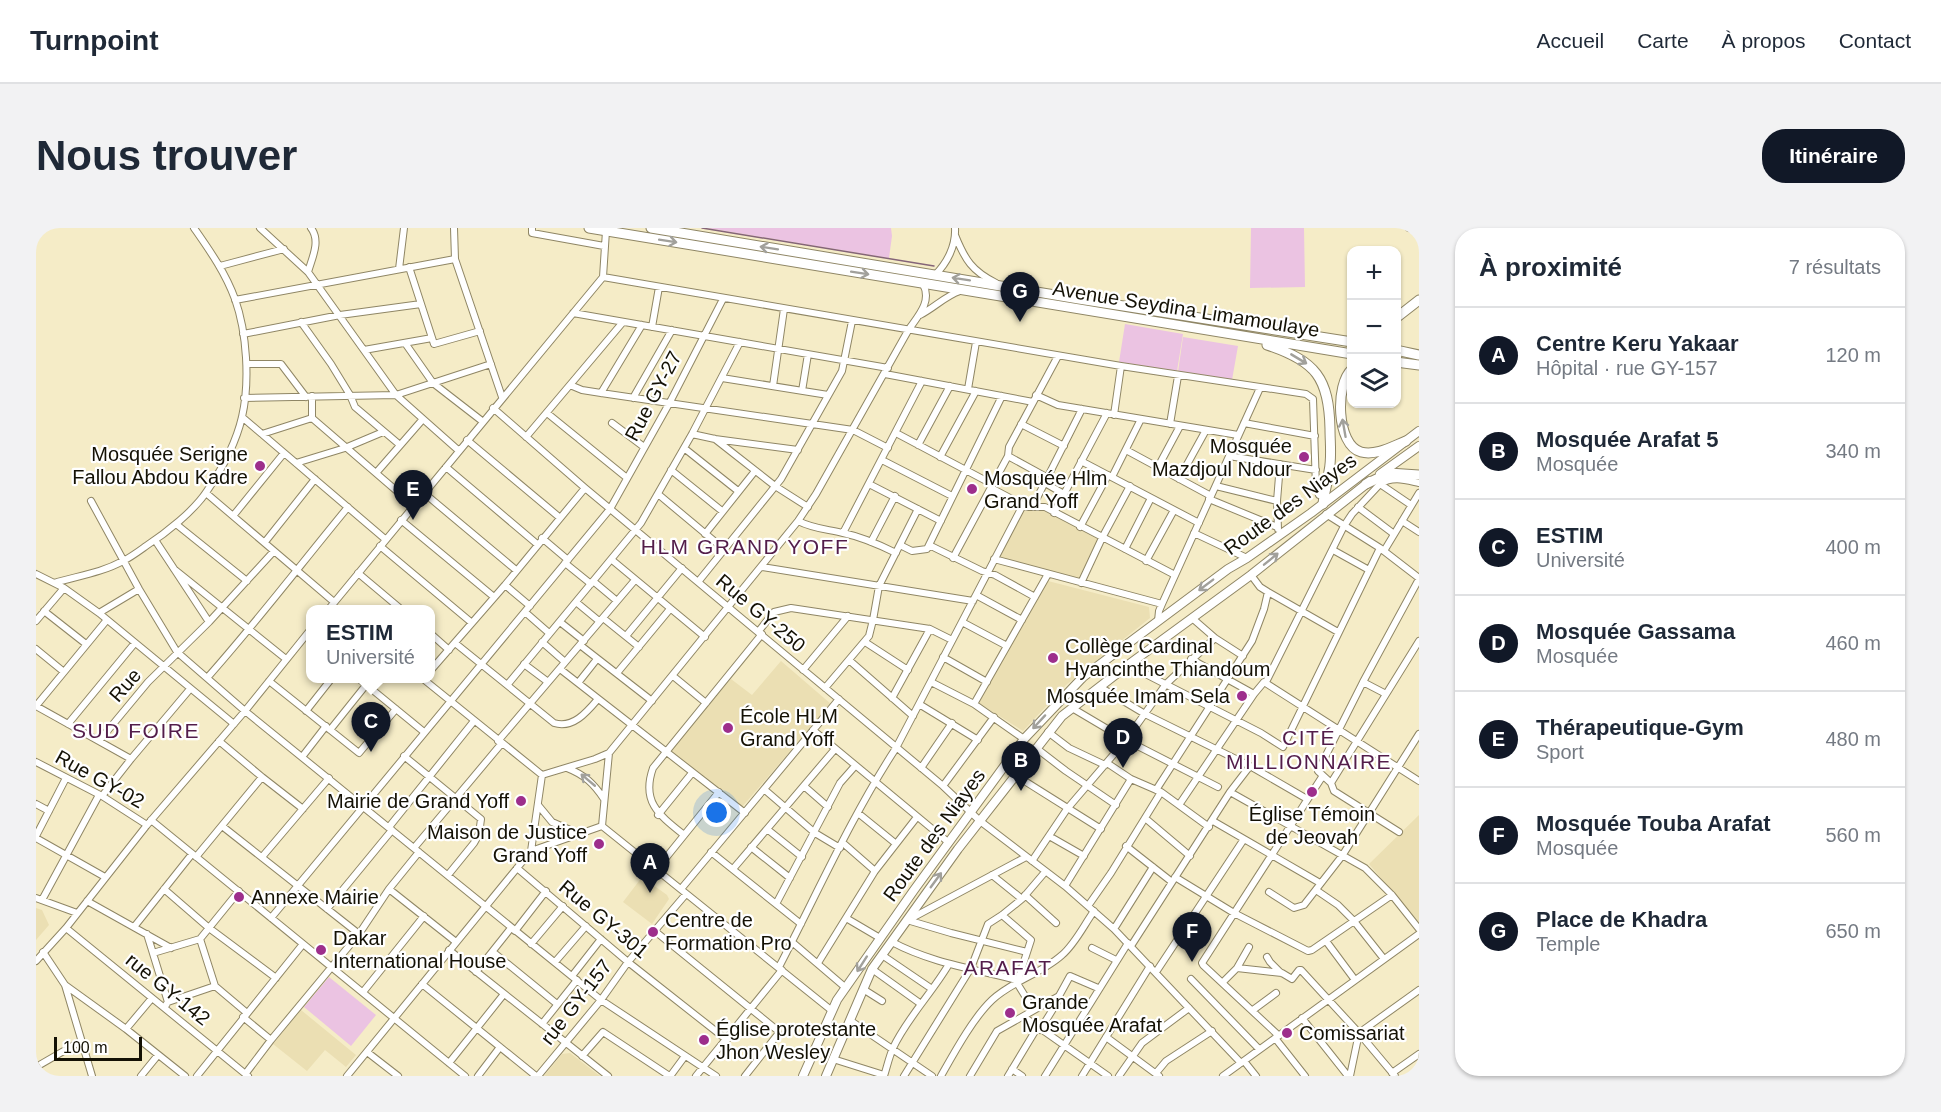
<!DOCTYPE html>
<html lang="fr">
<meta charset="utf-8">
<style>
:root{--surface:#fff;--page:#f2f2f3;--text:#1f2937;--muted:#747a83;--line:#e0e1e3;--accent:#111827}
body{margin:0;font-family:Arial,sans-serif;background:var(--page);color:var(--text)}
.controls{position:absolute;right:18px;top:18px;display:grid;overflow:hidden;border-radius:12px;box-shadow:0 2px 4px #0004}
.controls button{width:54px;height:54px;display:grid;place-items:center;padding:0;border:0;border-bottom:2px solid var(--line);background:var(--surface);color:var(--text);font:30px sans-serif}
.scale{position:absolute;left:18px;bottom:15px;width:88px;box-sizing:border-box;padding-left:6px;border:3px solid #141105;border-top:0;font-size:16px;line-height:21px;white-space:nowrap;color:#141105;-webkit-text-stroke:4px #fff;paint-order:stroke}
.you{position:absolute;left:681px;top:585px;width:21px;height:21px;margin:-15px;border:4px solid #fff;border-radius:50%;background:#1a73e8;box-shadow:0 0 0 9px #1a73e833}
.badge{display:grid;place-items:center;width:39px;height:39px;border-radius:50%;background:var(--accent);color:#fff;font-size:20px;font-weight:700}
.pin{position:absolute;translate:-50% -50px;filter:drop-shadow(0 2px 3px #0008)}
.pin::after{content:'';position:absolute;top:32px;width:21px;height:18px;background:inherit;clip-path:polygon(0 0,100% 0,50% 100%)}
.popup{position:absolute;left:270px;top:377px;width:129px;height:78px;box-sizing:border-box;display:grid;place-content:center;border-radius:12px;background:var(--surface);filter:drop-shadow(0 2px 4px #0005);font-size:20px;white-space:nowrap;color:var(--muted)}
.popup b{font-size:22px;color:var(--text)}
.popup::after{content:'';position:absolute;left:50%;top:100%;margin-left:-12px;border:12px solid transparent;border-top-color:var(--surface)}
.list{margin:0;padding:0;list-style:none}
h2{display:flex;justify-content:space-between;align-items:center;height:78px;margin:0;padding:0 24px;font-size:26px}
h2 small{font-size:20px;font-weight:400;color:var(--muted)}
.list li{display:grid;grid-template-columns:39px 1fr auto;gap:18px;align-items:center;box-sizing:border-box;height:96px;padding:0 24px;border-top:2px solid var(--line)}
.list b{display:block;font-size:22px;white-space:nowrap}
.list p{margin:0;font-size:20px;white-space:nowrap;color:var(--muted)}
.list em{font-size:20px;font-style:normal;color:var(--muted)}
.icon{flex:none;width:33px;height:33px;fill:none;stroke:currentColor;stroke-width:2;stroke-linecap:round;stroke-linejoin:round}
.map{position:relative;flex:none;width:1383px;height:848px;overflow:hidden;border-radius:24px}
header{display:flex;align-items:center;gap:36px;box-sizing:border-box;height:84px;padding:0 30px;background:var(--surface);border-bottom:2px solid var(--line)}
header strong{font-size:28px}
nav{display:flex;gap:33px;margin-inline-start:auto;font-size:21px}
.intro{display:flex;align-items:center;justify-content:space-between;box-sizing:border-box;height:144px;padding:0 36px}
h1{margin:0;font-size:42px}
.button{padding:15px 27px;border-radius:24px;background:var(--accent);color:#fff;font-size:21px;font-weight:700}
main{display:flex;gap:36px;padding:0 36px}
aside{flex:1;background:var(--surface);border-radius:24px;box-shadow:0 2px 4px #0004}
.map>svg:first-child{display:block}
.built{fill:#ebdfb3}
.green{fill:#ebc3e2}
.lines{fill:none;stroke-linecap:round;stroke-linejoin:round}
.stream{stroke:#846478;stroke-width:1.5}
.minor-casing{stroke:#8f8665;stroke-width:8}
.major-casing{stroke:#8f8665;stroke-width:10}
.highway-casing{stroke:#8f8665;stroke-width:11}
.minor{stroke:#fff;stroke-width:6}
.major{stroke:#fff;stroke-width:8}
.highway{stroke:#fff;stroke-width:9}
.oneway{stroke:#a1a09b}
.poi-dot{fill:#9d2e8c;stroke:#fff;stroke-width:2}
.labels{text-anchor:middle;stroke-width:4.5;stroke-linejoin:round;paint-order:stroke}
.street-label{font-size:20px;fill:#141105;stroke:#fff}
.poi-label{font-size:20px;fill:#141105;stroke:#fff;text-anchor:start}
.neighbourhood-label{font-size:21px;letter-spacing:1.5px;fill:#531d4a;stroke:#fff}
</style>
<header>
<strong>Turnpoint</strong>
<nav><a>Accueil</a><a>Carte</a><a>À propos</a><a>Contact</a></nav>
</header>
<div class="intro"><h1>Nous trouver</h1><a class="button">Itinéraire</a></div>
<main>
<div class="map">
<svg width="1383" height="848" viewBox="0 0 1383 848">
<rect width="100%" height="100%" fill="#f5ecc7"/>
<path class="built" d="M987,279L1008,281L1064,311L1044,353L961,330Z
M1012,353L1113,379L1114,390L1030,457L987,503L941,474Z
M745,433L795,476L706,579L633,523L695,451L716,467Z
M1383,587V695L1333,636Z
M606,649L631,667L633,671L616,696L587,674Z
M0,680L6,682L13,697L0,712Z
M265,782L320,827L310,839L289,822L271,843L237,816Z
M534,825L564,848H508L526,826Z"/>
<path class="green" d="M671,0H855L856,8L853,30Z
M1215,0H1268L1269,59L1214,60Z
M1089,96L1147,106L1141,143L1083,134Z
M1147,109L1202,118L1196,152L1142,144Z
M293,749L340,787L315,818L268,779Z"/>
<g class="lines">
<path class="stream" d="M666,0L898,38"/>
<defs>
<path id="minor" d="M224,0L272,44L360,167L422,222L424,221
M418,0L419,31L466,169
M496,0V5L568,18
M1373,0L1383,2
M919,7C929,32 936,43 960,55
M184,38L248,21
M373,39L398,116L444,103
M363,41L368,0
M272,44C276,30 285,13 275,0
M899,47C911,35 920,18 919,0
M567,49L1085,138L1270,166L1277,171L1280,259L1283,267L1288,269
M199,72L419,31
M537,85L852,140
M884,87C898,80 909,68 924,63
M265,94L295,136L314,167L319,179L364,217
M616,99L623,59
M207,106L304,87L385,76
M369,115L397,155L446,193
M328,122L396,110
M211,136H245L270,169
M849,146L997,174
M686,150L792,167
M534,157L546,162L565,165L817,202L852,220
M737,158L748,81
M932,161L940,114
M766,163L772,126
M565,165L606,97
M1000,167L1022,177L1202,207
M276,168V190L377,277
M208,170L360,167L455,136
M597,170L636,102
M457,180L549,260L907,558L944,593L1029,658L1078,701L1205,835
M511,185L591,250
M1078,187L1085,138
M206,189L349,311
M576,195L608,219
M1208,195L1279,208
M985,196L1028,218
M1134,196L1142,148
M860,205L956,256
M226,206L276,190
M656,206L679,211L762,222
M490,209L587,94
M679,211L739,258L772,279
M431,212L523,289
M882,217L914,158
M648,220L702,263
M1090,222L1175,268
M972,228L1012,250
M1193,228L1280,242
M904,229L940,163
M846,232L916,268
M1045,233L1163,295
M260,235L309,220L347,204
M410,239L501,316
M1122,239L1144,198
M635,242L686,283
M340,245L387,191
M1076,249L1105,191
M1143,251L1170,202
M1009,255L1028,266
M833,256L905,293
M1344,256L1375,277
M1180,258L1241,273
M955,260L991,279H1009L1139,347
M170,265L298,374
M388,265L480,342
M622,266L689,322
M1173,271L1241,299
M55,273L103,361L141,424L209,483L565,772L680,848
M997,278L1046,181
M1322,279L1358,306
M1018,285L1071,185
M1290,286L1344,320L1383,350
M197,288L248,225
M365,292L458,369
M762,293C778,301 790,301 807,305C826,309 844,317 860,325
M1366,293L1383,304
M140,296L211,353
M1044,299L1072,247
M1242,301L1241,273L1244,236
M807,305L886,153
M1158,305L1211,330
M669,306L719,243
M506,310L532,332
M119,312L173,394
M229,314L279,251
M835,314L859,268
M864,317L876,323L891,321L966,168
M893,317L946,343L959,347L999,369
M344,318L436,395
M1089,321L1115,270
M1297,322L1333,342
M1348,323L1383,265
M917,330L972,228L973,219L1022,128
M958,331L1126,376
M576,332L669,409
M1110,333L1138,282
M529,335L555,356
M726,339L937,373
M138,341L250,431
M322,345L366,382
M0,346L28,360L63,385L198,496
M1215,347L1224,359L1232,364L1302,404
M557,353L581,373
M662,354L745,251L806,143L816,93
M18,355C41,348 65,345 87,333C95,329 103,323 110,318C130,305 158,283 171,263C186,241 200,215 206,189C214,154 211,105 199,71C189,44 174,23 158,0
M1045,355L1066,310L1094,258
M469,357L494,378
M940,367L986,392
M540,374L563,393
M292,382L567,49L570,3
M8,383L50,416
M489,384L513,405
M63,385L103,361
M567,390L603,419
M1156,390L1179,410L1207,428
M0,393L28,360
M1122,393L1123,383L1126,376L1224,160
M524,394L548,413
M926,394L971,418
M722,404L738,384L755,380L894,401L916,412
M395,406L413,422
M590,408L646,340
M506,414L529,434
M829,414L872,442
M419,415L518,495C537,501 551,484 562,471
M544,417L616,473
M0,421L28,444
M907,429L951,454
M1155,431L1218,466
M813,432L877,488
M488,436L512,454
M1092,437L1225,505L1247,519L1344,320
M524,441L709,585
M395,442L469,357L549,260
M767,442L812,388
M581,445L634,381
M637,448L670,475
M171,450C220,395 265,336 312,279
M322,450L388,504
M386,450L506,547
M233,453L323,525L360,481
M895,454L938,476L988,511
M1230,454L1308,298L1316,286L1344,256C1357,248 1369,252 1383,255
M1327,454L1350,466
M542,455L561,431
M472,456L605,295L656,206L704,114
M1064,459L1109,486L1214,538L1271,571
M789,460L833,408L837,392L843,358L882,281
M856,470L894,401
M883,476L942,512
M938,476L1012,346
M0,478L70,393
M0,478L95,531
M1036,480L1090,512L1182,559
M270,483L296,450
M32,496L98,416
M294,502L330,457
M777,502L912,614
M1012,504L1033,520L1069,537
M63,513L112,454L173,394L238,323
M183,513L226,549
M462,513L599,352
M1000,520L1030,543L1080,577
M368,528L445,591L443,606L438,615L412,647
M266,529L290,498
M0,534L66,568L111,597
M1071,535L1095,551L1125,564L1173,599
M531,540C549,547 558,556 568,571
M885,540L916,495
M506,547L559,531L573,525L762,293L780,266L873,101C883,87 896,73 887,56
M979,547L1065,601
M1295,555L1383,413
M768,558L792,579
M907,558L958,489
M729,562L779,605L804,620
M1120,562L1216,413L1228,381L1232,364
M1194,564L1329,640L1356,667L1383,701
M66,568L95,531L154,461
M0,576L13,583
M502,577L516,594L541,605
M1143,577L1218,466L1228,454L1383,553
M822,585L859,615
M622,587L656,545
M1109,590L1154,628
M115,592L429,848
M1177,593L1284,655
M186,598L323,706
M566,598L795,782
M566,598L573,525
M353,599L438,493
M731,601L766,629
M1363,604L1298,563L1295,555L1282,543L1327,454L1383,351
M648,607C623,587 605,574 617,540L726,406
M0,608L30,550
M1013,608L1048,628
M0,610L69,649
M807,615L839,643
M1090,618L1136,654
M715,619L754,650
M378,620L466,515
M495,623L506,547
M675,624L765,696
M160,629L226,549L267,581
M226,629L293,550
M996,633L1031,581L1090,512L1130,456L1179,410
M481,640L592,734L691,812
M697,641L799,521
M620,642L683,564
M956,647L986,671
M1139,649L1198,685L1272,723L1276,722L1356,667
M1029,658L1095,551
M128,661L173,700L240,750
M353,661L420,714
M645,661L803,471
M1280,662L1302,677L1318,693L1348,731
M1233,664L1258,680L1268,677L1306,628L1383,506
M989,667L1020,695
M0,670L41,685
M6,672L63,567
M51,673L135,720
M740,676L804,555L819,538
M1052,678L1075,645L1125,564
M291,681L356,602
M966,687L995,712L981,755L997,781
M235,690L574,281L634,174L687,71
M810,690L844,710
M874,691L990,629
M871,692L915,705L991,724
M98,699L156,626
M30,700L212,848
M1078,701L1117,639
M479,703L510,663
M620,704L741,802L742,806L709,848
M111,706L132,774
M164,711L179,758L211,785
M1290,713L1319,752
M756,714L810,760
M856,714C895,735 939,741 981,752
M495,716L527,678
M1095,718L1194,564L1214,538
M1056,720L1080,732
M413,722L572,848
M7,724L29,757L56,848
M457,724L521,776
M117,725L164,711L203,663
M846,727L896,761
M1231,729L1234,734L1245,745
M0,733L30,700L111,597L209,483L275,401
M519,734L550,698
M782,735L839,643L881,589
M743,739C781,666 815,589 860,520L987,277
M1201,740L1213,719
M836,741L885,776
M440,744L475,700
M1120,744L1208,611
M536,748L565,711
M1155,751L1223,821
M1187,754L1201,740L1246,745L1256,751L1263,742H1265L1323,805L1359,848
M386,756L500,848
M29,757L90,801L149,848
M827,761L846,773
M327,764L388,688
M130,777L132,774L179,758
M1217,782L1240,765
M207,789L235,812
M988,789L1072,848
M1266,790L1312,848
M815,793L896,848
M506,796L541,752
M90,801L116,770
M1004,802L1022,773L1023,768
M1242,807L1167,737L1166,735L1286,549
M1070,809L1123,848
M1239,810L1269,848
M331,824L362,848
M546,828L567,804L632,847H635L649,828
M797,831L848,847
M1208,833L1220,848
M413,835L468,766
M0,839L45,813
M976,841L986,848
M210,845L235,812L323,706L353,661L383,624
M1120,845L1130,833L1176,803
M1356,845L1383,826
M105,848L122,827
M161,848L267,716
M311,848L495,623L566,598
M442,848L464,819
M502,848L565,772L592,734L650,666
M660,848L746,742
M848,848C851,839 853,829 857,820C871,790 896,765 913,736
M868,848L935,740L952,696L966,687L986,671L1009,644
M905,848C918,825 937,790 956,772C976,753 1005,746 1026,727C1039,716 1048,697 1058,683
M934,848L961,803L1023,768L1034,748L1062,760
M972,848L1001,800
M1009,848L1092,715
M1046,848L1114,738
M1083,848L1106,815L1153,780
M1187,848L1383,706
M1314,848L1323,805L1383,762"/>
<path id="major" d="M1344,246L1383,218
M767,848L801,772L878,662L988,511L1047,449L1192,341L1211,330L1275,285L1383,203
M790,848L836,741L922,621L1026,488L1092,437L1215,347L1334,253"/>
<path id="highway" d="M553,0L1316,126
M615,0L1043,71L1316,114
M1360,90L1383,72
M1231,117C1280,133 1293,150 1294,201C1294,215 1296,230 1293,243C1292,254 1288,265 1287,276
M1360,122L1383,127
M1360,134L1383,137
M1316,141C1299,156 1300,217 1325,224C1340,228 1357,218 1370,213
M1330,256L1353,245L1383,247"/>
</defs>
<use href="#minor" class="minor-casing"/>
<use href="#major" class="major-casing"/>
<use href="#highway" class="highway-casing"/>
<use href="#minor" class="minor"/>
<use href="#major" class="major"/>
<use href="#highway" class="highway"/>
</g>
<defs><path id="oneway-shaft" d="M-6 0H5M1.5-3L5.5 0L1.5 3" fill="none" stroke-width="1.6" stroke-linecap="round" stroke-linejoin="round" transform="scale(1.5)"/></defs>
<g class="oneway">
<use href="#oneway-shaft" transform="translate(632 13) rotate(9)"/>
<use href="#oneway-shaft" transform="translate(733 20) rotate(-171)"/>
<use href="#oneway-shaft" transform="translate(824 45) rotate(9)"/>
<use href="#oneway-shaft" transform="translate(925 51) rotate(-171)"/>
<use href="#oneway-shaft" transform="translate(1263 131) rotate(31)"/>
<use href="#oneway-shaft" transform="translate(1308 200) rotate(-100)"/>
<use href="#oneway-shaft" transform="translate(1235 331) rotate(-39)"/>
<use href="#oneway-shaft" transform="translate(1170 357) rotate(143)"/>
<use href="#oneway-shaft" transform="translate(1003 494) rotate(133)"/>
<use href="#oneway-shaft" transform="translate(552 552) rotate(-140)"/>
<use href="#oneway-shaft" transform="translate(900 652) rotate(-54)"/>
<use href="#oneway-shaft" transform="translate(826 736) rotate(123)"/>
</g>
<g class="poi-dot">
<circle cx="1268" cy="229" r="6"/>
<circle cx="224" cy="238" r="6"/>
<circle cx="936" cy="261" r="6"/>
<circle cx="1017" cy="430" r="6"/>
<circle cx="1206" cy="468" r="6"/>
<circle cx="692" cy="500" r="6"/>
<circle cx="1276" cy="564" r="6"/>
<circle cx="485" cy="573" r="6"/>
<circle cx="563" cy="616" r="6"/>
<circle cx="203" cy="669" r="6"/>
<circle cx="617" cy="704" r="6"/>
<circle cx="285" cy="722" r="6"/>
<circle cx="974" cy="785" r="6"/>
<circle cx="1251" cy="805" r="6"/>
<circle cx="668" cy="812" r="6"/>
</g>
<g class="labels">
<g class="street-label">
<text transform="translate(1150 81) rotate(9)" y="7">Avenue Seydina Limamoulaye</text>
<text transform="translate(617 168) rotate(-62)" y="7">Rue GY-27</text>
<text transform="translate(1254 276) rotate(-36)" y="7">Route des Niayes</text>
<text transform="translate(725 385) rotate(40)" y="7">Rue GY-250</text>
<text transform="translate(89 457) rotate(-49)" y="7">Rue</text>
<text transform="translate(64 551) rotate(29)" y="7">Rue GY-02</text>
<text transform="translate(898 607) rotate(-54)" y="7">Route des Niayes</text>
<text transform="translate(568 691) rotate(40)" y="7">Rue GY-301</text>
<text transform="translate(132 761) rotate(39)" y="7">rue GY-142</text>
<text transform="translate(540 774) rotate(-52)" y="7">rue GY-157</text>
</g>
<g class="poi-label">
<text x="1256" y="225" text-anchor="end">Mosquée<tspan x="1256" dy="23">Mazdjoul Ndour</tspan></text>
<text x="212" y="233" text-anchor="end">Mosquée Serigne<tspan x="212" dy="23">Fallou Abdou Kadre</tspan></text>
<text x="948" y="257">Mosquée Hlm<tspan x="948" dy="23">Grand Yoff</tspan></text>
<text x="1029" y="425">Collège Cardinal<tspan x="1029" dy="23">Hyancinthe Thiandoum</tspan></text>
<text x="1194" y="475" text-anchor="end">Mosquée Imam Sela</text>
<text x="704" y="495">École HLM<tspan x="704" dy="23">Grand Yoff</tspan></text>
<text x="473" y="580" text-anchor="end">Mairie de Grand Yoff</text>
<text x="1276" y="593" text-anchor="middle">Église Témoin<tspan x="1276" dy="23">de Jeovah</tspan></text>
<text x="551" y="611" text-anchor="end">Maison de Justice<tspan x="551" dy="23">Grand Yoff</tspan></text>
<text x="215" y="676">Annexe Mairie</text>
<text x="629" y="699">Centre de<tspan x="629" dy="23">Formation Pro</tspan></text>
<text x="297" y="717">Dakar<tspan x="297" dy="23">International House</tspan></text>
<text x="986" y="781">Grande<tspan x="986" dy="23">Mosquée Arafat</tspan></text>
<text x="680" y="808">Église protestante<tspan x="680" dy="23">Jhon Wesley</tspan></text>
<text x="1263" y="812">Comissariat</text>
</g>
<g class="neighbourhood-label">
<text x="709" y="326">HLM GRAND YOFF</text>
<text x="100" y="510">SUD FOIRE</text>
<text x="1273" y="517">CITÉ<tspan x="1273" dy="24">MILLIONNAIRE</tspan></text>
<text x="972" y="747">ARAFAT</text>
</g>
</g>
</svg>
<div class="controls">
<button>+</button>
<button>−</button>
<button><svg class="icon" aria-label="layers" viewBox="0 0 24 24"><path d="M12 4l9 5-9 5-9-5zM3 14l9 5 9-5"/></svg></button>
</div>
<div class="scale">100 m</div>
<div class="you"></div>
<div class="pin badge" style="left:614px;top:665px">A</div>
<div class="pin badge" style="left:985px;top:563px">B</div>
<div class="pin badge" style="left:335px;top:524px">C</div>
<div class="popup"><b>ESTIM</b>Université</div>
<div class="pin badge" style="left:1087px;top:540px">D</div>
<div class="pin badge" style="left:377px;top:292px">E</div>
<div class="pin badge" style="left:1156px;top:734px">F</div>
<div class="pin badge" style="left:984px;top:94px">G</div>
</div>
<aside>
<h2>À proximité<small>7 résultats</small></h2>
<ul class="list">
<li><span class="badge">A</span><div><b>Centre Keru Yakaar</b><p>Hôpital · rue GY-157</p></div><em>120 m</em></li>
<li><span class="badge">B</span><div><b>Mosquée Arafat 5</b><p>Mosquée</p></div><em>340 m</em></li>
<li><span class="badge">C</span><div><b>ESTIM</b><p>Université</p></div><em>400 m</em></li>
<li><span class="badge">D</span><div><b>Mosquée Gassama</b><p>Mosquée</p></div><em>460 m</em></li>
<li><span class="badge">E</span><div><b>Thérapeutique-Gym</b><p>Sport</p></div><em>480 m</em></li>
<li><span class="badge">F</span><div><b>Mosquée Touba Arafat</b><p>Mosquée</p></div><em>560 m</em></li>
<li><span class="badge">G</span><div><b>Place de Khadra</b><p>Temple</p></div><em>650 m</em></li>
</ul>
</aside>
</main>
